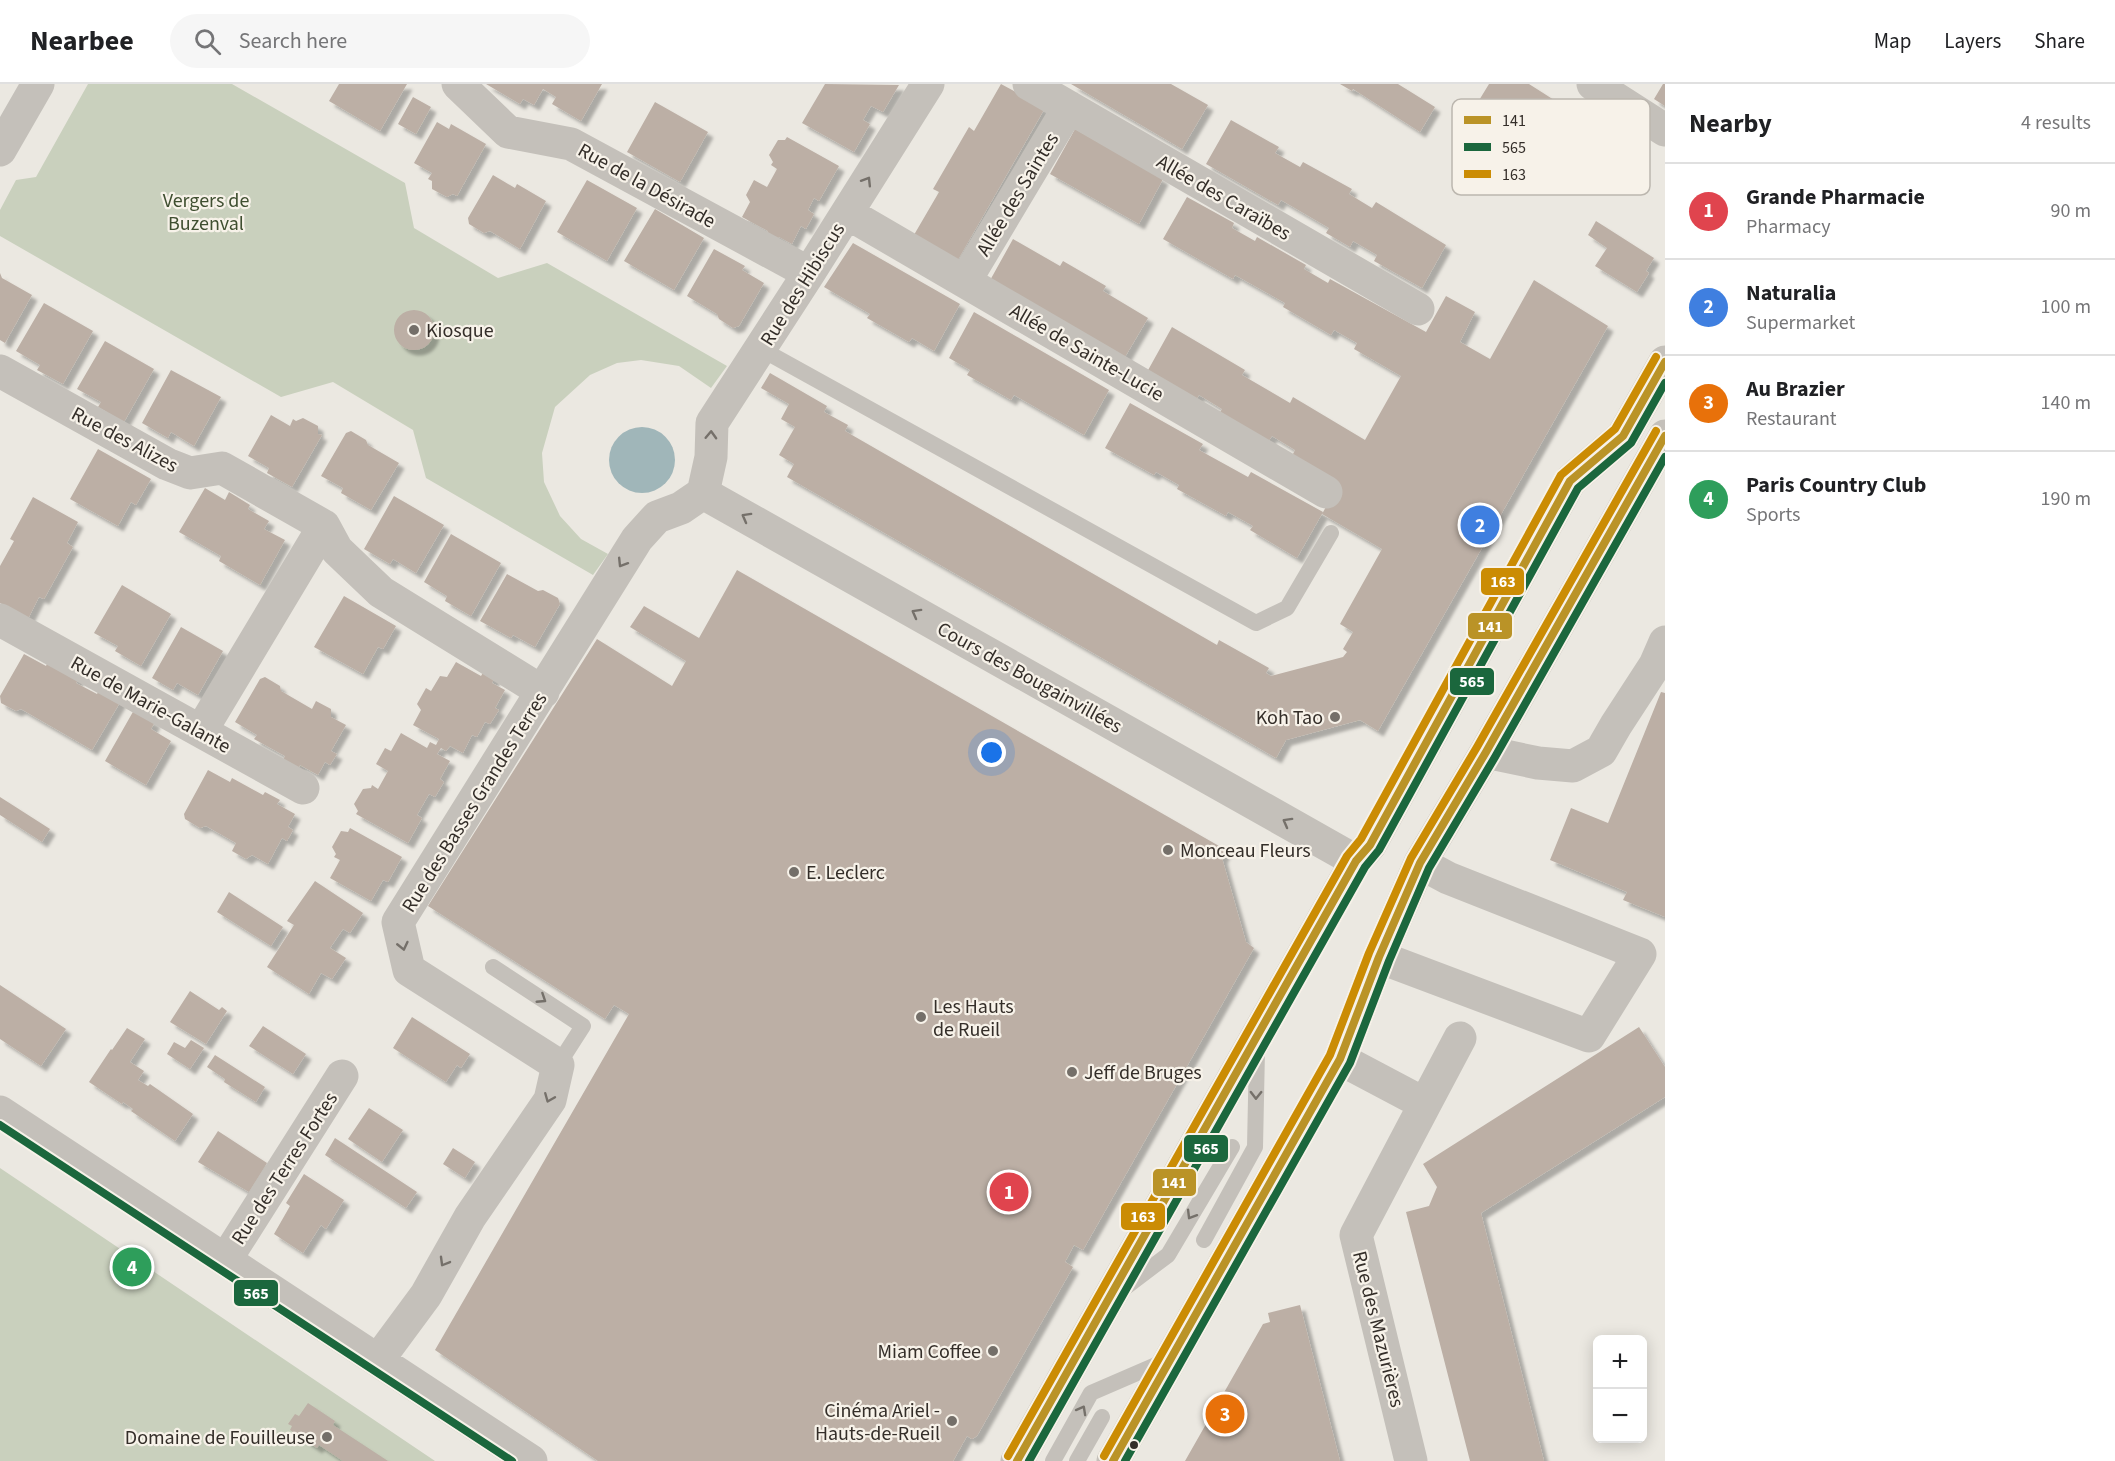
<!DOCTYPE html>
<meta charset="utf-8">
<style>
:root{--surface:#fff;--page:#f6f6f6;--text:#202124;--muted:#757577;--line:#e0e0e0;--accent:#db2777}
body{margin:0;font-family:"Source Sans 3",sans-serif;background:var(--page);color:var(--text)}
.controls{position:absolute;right:18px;bottom:18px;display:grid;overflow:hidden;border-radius:9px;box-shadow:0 3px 15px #0003}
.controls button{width:54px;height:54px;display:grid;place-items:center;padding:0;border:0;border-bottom:2px solid var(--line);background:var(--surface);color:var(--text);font:30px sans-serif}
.you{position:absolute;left:992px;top:669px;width:21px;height:21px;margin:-15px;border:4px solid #fff;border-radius:50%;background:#1a73e8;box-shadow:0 0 0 9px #1a73e833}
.badge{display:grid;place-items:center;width:39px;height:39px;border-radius:50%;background:var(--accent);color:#fff;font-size:20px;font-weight:700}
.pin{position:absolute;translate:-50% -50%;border:3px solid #fff;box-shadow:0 2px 6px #0006}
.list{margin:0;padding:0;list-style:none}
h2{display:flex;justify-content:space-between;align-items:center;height:78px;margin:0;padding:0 24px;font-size:26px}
h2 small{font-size:20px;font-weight:400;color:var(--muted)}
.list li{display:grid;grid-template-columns:39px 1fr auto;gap:18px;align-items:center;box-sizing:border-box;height:96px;padding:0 24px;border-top:2px solid var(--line)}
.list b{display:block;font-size:22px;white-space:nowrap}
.list p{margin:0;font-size:20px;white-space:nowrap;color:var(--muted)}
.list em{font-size:20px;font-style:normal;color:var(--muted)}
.icon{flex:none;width:33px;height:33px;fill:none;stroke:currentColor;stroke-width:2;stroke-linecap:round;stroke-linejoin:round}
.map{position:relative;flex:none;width:1665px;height:1377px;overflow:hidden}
header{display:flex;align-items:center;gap:36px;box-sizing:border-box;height:84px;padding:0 30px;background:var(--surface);border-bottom:2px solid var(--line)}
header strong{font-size:28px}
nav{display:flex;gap:33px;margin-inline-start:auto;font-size:21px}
.search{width:420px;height:54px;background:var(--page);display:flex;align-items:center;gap:15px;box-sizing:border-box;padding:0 21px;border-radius:33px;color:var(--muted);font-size:22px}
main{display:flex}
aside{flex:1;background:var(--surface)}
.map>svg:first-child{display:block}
.green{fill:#c9d0bd}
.water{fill:#a0b6b9}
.building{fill:#bcafa5;filter:url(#shadow)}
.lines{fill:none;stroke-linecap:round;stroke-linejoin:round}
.lane{stroke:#c4c0ba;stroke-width:16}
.street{stroke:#c4c0ba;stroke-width:33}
.bus-1-casing{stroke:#f7f2e9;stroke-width:12}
.bus-2-casing{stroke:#f7f2e9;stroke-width:12}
.bus-3-casing{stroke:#f7f2e9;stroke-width:12}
.bus-1{stroke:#ba9327;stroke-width:8}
.bus-2{stroke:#1b673d;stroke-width:8}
.bus-3{stroke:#cb8c04;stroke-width:8}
.oneway{stroke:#75706a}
.poi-dot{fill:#746f69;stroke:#f7f2e9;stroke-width:2}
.bus-dot{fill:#342e29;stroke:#f7f2e9;stroke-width:2}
.labels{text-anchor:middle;stroke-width:4.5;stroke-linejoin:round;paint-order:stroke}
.street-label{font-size:20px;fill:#342e29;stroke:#f7f2e9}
.park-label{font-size:20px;fill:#3f4f30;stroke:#f7f2e9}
.poi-label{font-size:20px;fill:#342e29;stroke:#f7f2e9;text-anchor:start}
.key{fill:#f7f2e9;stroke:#bcb7af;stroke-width:1.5}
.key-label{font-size:16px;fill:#342e29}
.line-badge{stroke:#f7f2e9;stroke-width:2}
.badge-label{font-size:16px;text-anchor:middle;font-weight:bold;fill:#fff}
</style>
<header>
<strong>Nearbee</strong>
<div class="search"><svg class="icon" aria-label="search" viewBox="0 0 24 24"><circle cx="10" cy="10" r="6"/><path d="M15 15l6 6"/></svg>Search here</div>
<nav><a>Map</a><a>Layers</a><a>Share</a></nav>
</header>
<main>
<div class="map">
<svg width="1665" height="1377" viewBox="0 0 1665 1377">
<defs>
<filter id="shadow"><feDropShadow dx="5.5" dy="5.5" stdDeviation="1.5" flood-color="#0004"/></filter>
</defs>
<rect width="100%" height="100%" fill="#ebe8e1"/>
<path class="green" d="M88,0H232L405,99L414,144L498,194L547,179L727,282L711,304L679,282L641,276L617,279L590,291L555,323L542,369L544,398L560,432L581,455L608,470L593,491L426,394L413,346L333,298L281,313L0,152V126L16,96L36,93Z
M0,1084L435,1377H0Z"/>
<path class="water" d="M609 376a33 33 0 1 1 66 0a33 33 0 1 1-66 0Z"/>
<path class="building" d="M339,0H407L380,47L329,17Z
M486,0H602L581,37L552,20L556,13L543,5L534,21L523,15L520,20Z
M825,0L899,1L883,28L871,22L863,36L870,40L854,68L802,39Z
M1001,0L1045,24L955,181L911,156L939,108L933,105L969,43L974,47Z
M1071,0H1171L1208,21L1182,65Z
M1340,0H1398L1435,23L1420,48L1353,5L1352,7Z
M1489,0H1529L1576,30L1545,79L1470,31Z
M1663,0H1665V22L1654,15Z
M413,13L431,23L416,50L398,40Z
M655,18L708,48L680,98L627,68Z
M1231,36L1279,63L1275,69L1300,83L1303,78L1352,105L1349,110L1372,124L1376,118L1446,161L1422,204L1374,177L1377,171L1353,157L1350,163L1326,149L1329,144L1281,116L1278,121L1206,80Z
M437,38L449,45L451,40L486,60L457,112L453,110L447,113L432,105V97L428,95L432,89L414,79Z
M1075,45L1163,95L1139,140L1050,90Z
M787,53L839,82L819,117L814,114L808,126L814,130L806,145L801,142L792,160L779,153L776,158L765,152L768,147L742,133L750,118L746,111L754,96L767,103L777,85L771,81L773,78L769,71L778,56H785Z
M493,91L515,104L517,100L546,117L520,165L490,147L484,149L469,140L468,134Z
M587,96L637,124L607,177L557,148Z
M1187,113L1234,139L1232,144L1255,157L1257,153L1306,181L1304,185L1328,199L1330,195L1426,248L1446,212L1475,228L1460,258L1490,275L1534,196L1608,242L1378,647L1360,636L1286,656L1276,674L787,393L794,380L779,371L795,343L781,335L789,320L761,304L770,289L827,322L824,328L848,341L845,347L1217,561L1219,556L1269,584L1266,589L1271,592L1343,573L1347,568L1343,565L1353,548L1340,540L1382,465L1322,430L1337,403L1292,372L1295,366L1272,352L1268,358L1219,330L1222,325L1199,311L1196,316L1147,288L1172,243L1245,286L1242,291L1290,319L1293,313L1365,356L1401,292L1354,265L1357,259L1334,246L1331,251L1283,223L1285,219L1235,191L1233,195L1163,155Z
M655,125L704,154L674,206L624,177Z
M1596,137L1654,174L1646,187L1649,189L1637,208L1595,182L1607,164L1588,151Z
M1013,155L1060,182L1063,177L1106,202L1103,207L1148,234L1122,278L988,200Z
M853,159L960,220L934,267L912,254L909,258L867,234L870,230L824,203Z
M714,165L745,182L742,186L764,199L739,242L733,244L719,235L717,230L687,212Z
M0,189L2,194L32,211L5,259L0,256Z
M44,219L93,247L63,300L37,286L40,281L16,267Z
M394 246a20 20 0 1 1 40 0a20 20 0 1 1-40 0Z
M974,228L1109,306L1084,351L1014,311L1011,316L967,291L970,286L949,274Z
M105,257L154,285L124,338L98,323L101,318L77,305Z
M171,286L221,313L194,362L171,348L168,354L142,339Z
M1130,319L1203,360L1199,366L1248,393L1251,388L1323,428L1297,474L1250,446L1253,442L1228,428L1226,432L1177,405L1179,401L1156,388L1154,391L1105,364Z
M271,331L290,342L293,335L296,337L303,334L318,342V350L322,351L292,403L267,389L269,384L248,372Z
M351,347L366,356L368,361L399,379L371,426L341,409L343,404L321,392L346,349Z
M98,365L151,395L136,421L131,418L118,442L70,415Z
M205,404L225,416L229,408L250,421L248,425L269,437L264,445L285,456L260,501L219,477L221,472L179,448Z
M394,412L444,441L416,489L393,475L390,480L364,465Z
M33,413L78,438L67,459L73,463L44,515L39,513L28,535L0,519V482L14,457L10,455Z
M451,450L501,479L471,532L445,517L447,512L424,498Z
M737,486L1226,766L1222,774L1246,858L1254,864L1083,1166L1074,1161L1065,1178L1073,1183L977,1352L972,1355L967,1352L953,1377H598L435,1266L629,930L614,921L605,935L428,822L597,555L672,602L686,577L630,543L644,522L699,554Z
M507,490L538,507L543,506L558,514L560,520L535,563L513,551L511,554L480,537Z
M122,501L171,530L141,582L115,567L118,562L94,549Z
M344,512L396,542L383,565L378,563L363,590L314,563Z
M181,543L223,567L198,611L177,599L173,606L152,594Z
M24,570L46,582L48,577L79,594L76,599L97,610L101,603L122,615L92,666L21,625L16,627L1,619L0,612Z
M456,578L481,592L484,587L495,593L492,599L505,606L495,624L499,626L490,640L485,638L477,653L472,651L463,669L450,662L446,667L441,664L437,670L450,677L440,695L444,698L435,713L429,710L417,731L422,734L408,759L356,730L358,727L354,720L363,705L371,704L372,701L378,705L388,687L376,680L385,664L391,667L401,649L427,664L430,658L436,661L439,655L413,641L421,626L417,620L426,604L431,607L440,592L447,593Z
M265,593L280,602L281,607L312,625L316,617L331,625V633L346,641L331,667L337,670L330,681L325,678L318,691L300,681L298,685L283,676L285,672L254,655L257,651L235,638L260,595Z
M1661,608L1665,609V833L1623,816L1627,808L1550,776L1571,724L1608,739Z
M134,626L155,638L151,645L171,657L146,701L105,677Z
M208,686L230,698L232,694L263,711L265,708L280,716L277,720L295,730L288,743L293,746L287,757L282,754L268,780L252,771L246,775L232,767L236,759L206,742L200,744L185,735L184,730Z
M0,713L50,745L42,758L0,731Z
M350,744L402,773L388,798L383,796L371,817L330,794L340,776L334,773L336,770L332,763L341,747L348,748Z
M315,797L363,829L350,849L343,845L330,864L346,874L332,895L321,889L309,910L267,883L294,841L287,837Z
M229,808L283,843L271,862L217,828Z
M0,901L66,945L41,982L0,955Z
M190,907L219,926L222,923L227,927L206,960L170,938Z
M412,933L470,970L461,984L457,981L446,998L393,964Z
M263,942L306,970L293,990L249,962Z
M1639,943L1665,983V1013L1481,1129L1544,1377H1470L1406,1128L1429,1122L1437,1103L1423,1080Z
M127,944L145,955L130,978L144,987L138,996L148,1002L150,1000L193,1030L175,1057L131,1027L133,1025L123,1018L122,1020L89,998L111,965L112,966Z
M191,956L204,964L190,985L167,970L174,958L185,964Z
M215,971L265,1003L256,1018L224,998L225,995L207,983Z
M369,1024L403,1046L382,1078L348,1055Z
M218,1047L267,1079L249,1108L198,1078Z
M335,1054L417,1108L406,1124L325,1071Z
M453,1064L475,1078L465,1094L443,1080Z
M304,1090L344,1116L326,1145L321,1141L303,1169L274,1150L290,1122L286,1119Z
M1300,1221L1340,1377H1185L1263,1240L1270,1238L1268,1229Z
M308,1319L335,1337L333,1341L388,1377H343L319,1361L317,1364L290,1346L292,1342L288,1340L295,1330L299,1332Z"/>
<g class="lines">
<path class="lane" d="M761,265L1256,539L1287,524L1331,449
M493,883L583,942L558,981
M1204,1156L1255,1063L1257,966
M1123,1205L1168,1171L1232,1063
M1053,1377L1091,1309L1165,1277
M1077,1377L1102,1333"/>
<path class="street" d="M458,0L508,48L571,60L809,189
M1029,0L1418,225
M1593,0L1665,46
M0,66L38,0
M847,129L1326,408
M965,197L1069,23
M0,287L167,380L190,389L222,384L324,442L337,466L381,508L543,608
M703,409L1356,777
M703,409L711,373L712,339L809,189L928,0
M0,536L303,704
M201,647L324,442
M1486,668L1538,679L1573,682L1601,667L1616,641L1655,581L1665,558
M1379,873L1589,952L1640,870L1448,794L1420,779
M1340,975L1425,1020L1356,1151L1411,1377
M1425,1020L1460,954
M0,1028L531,1377
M226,1175L342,992
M378,1276L426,1211L470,1133L550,1016L558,981L409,886L398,838L637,455L657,433L681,424L703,409
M1017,1377L1356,777L1370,761L1570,397L1623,352L1665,278
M1113,1377L1340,975L1379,873L1420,779L1486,668L1665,352"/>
<defs>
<path id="bus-1" d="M1017,1377L1356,777L1370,761L1570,397L1623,352L1665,278
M1113,1377L1340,975L1379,873L1420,779L1486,668L1665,352"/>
<path id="bus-2" d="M0,1041L512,1377
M1029,1377L1365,783L1379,766L1578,404L1631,359L1665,299
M1125,1377L1350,979L1389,877L1429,784L1495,673L1665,373"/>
<path id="bus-3" d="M1008,1372L1347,772L1361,755L1561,391L1615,345L1656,273
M1104,1372L1330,971L1369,869L1411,774L1477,663L1656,347"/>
</defs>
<use href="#bus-1" class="bus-1-casing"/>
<use href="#bus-2" class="bus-2-casing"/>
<use href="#bus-3" class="bus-3-casing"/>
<use href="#bus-1" class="bus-1"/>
<use href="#bus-2" class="bus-2"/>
<use href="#bus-3" class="bus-3"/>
</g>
<defs><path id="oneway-chevron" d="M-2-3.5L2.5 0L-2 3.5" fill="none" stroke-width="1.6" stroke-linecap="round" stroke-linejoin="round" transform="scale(1.5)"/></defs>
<g class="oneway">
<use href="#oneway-chevron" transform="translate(867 97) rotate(-58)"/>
<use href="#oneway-chevron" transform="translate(711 351) rotate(-88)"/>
<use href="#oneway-chevron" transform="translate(746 433) rotate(-151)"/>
<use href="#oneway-chevron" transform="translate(622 479) rotate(122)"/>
<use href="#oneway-chevron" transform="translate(916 529) rotate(-151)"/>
<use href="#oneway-chevron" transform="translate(1287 738) rotate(-151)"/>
<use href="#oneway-chevron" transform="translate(403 862) rotate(77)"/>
<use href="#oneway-chevron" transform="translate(542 915) rotate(33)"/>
<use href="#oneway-chevron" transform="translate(1256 1011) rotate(91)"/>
<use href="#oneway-chevron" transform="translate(549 1014) rotate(112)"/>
<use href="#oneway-chevron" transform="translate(1191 1131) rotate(121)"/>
<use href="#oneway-chevron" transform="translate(444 1178) rotate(120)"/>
<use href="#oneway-chevron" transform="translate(1082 1326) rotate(-61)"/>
</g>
<g class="poi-dot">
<circle cx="414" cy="246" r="6"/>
<circle cx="1335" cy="633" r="6"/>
<circle cx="1168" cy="766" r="6"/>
<circle cx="794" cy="788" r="6"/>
<circle cx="921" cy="933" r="6"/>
<circle cx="1072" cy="988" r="6"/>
<circle cx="993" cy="1267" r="6"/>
<circle cx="952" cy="1337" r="6"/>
<circle cx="327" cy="1353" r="6"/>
</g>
<circle class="bus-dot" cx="1134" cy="1361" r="5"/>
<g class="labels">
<g class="street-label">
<text transform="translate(647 101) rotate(29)" y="7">Rue de la Désirade</text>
<text transform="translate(1017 110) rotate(-59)" y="7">Allée des Saintes</text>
<text transform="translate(1224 113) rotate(30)" y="7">Allée des Caraïbes</text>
<text transform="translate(802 200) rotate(-58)" y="7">Rue des Hibiscus</text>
<text transform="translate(1087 268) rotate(30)" y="7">Allée de Sainte-Lucie</text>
<text transform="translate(125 355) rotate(28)" y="7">Rue des Alizes</text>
<text transform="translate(1030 593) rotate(29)" y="7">Cours des Bougainvillées</text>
<text transform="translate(151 620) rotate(29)" y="7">Rue de Marie-Galante</text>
<text transform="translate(474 718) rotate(-58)" y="7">Rue des Basses Grandes Terres</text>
<text transform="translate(284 1084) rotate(-57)" y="7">Rue des Terres Fortes</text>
<text transform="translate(1379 1245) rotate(76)" y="7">Rue des Mazurières</text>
</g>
<g class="park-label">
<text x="206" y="123">Vergers de<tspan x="206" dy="23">Buzenval</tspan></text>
</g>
<g class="poi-label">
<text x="426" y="253">Kiosque</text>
<text x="1323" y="640" text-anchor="end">Koh Tao</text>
<text x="1180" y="773">Monceau Fleurs</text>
<text x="806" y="795">E. Leclerc</text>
<text x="933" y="929">Les Hauts<tspan x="933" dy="23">de Rueil</tspan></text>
<text x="1084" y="995">Jeff de Bruges</text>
<text x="981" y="1274" text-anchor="end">Miam Coffee</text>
<text x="940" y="1333" text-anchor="end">Cinéma Ariel -<tspan x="940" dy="23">Hauts-de-Rueil</tspan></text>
<text x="315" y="1360" text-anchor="end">Domaine de Fouilleuse</text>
</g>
</g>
<rect x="1452" y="15" width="198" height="96" rx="9" class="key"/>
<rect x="1464" y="32" width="27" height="8" fill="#ba9327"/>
<rect x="1464" y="59" width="27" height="8" fill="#1b673d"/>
<rect x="1464" y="86" width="27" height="8" fill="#cb8c04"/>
<g class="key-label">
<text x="1502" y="42">141</text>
<text x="1502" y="69">565</text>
<text x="1502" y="96">163</text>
</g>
<g class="line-badge">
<rect x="1480" y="483" width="45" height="29" rx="6" fill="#cb8c04"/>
<rect x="1467" y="528" width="46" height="28" rx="6" fill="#ba9327"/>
<rect x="1449" y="583" width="46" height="29" rx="6" fill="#1b673d"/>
<rect x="1183" y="1050" width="46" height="29" rx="6" fill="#1b673d"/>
<rect x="1152" y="1084" width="45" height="29" rx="6" fill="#ba9327"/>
<rect x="1120" y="1118" width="46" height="29" rx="6" fill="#cb8c04"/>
<rect x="233" y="1195" width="46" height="28" rx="6" fill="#1b673d"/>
</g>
<g class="badge-label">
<text x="1503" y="503">163</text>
<text x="1490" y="548">141</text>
<text x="1472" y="603">565</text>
<text x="1206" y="1070">565</text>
<text x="1174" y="1104">141</text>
<text x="1143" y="1138">163</text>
<text x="256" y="1215">565</text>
</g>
</svg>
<div class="controls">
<button>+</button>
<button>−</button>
</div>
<div class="you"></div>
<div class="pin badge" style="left:1009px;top:1108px;background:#e0444e">1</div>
<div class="pin badge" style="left:1480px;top:441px;background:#3f7fe0">2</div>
<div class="pin badge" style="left:1225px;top:1330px;background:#e8710a">3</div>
<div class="pin badge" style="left:132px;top:1183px;background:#2e9e5b">4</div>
</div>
<aside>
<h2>Nearby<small>4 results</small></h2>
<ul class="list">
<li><span class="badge" style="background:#e0444e">1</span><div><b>Grande Pharmacie</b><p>Pharmacy</p></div><em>90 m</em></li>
<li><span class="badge" style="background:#3f7fe0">2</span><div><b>Naturalia</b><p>Supermarket</p></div><em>100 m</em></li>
<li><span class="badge" style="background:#e8710a">3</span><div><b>Au Brazier</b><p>Restaurant</p></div><em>140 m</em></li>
<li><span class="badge" style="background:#2e9e5b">4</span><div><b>Paris Country Club</b><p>Sports</p></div><em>190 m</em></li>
</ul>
</aside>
</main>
